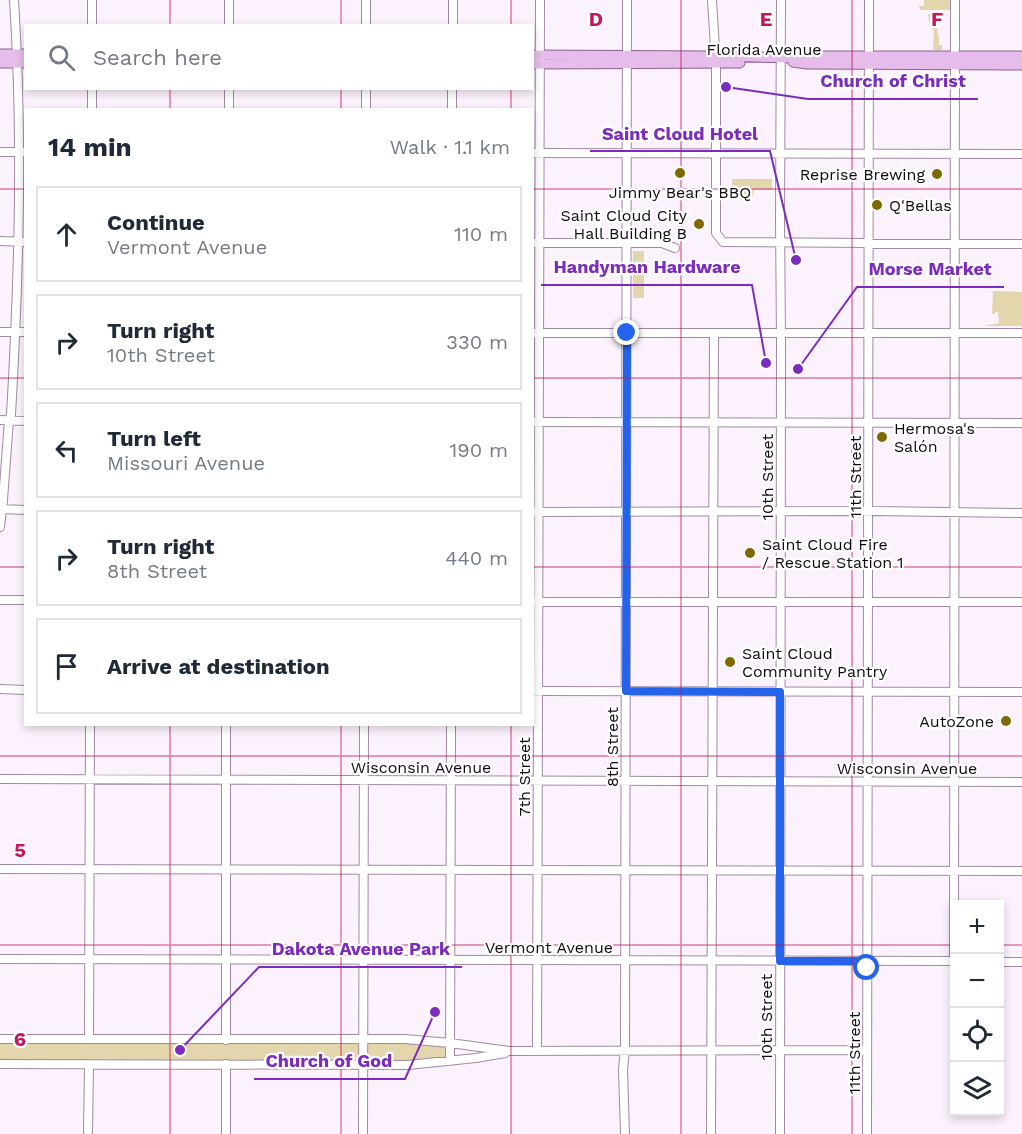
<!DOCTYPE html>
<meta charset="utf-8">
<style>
:root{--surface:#fff;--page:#f2f2f3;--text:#1f2937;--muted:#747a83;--line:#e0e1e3}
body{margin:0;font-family:"Work Sans",sans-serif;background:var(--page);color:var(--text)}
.controls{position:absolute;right:18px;bottom:18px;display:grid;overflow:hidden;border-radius:0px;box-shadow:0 3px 9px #0003}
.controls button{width:54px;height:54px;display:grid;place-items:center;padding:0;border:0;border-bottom:2px solid var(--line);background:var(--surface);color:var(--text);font:30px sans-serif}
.stop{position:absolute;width:18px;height:18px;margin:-14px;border:4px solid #2563eb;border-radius:50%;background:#fff}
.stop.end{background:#2563eb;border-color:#fff;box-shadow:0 2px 6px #0008}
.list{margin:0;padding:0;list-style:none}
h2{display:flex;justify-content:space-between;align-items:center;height:78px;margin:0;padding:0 24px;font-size:26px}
h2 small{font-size:20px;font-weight:400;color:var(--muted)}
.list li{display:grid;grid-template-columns:39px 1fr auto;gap:18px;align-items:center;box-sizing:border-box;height:96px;margin:0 12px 12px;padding:0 12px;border:2px solid var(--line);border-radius:0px}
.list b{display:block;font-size:22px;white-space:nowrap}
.list p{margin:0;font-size:20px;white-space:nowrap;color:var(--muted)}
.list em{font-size:20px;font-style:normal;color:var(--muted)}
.icon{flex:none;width:33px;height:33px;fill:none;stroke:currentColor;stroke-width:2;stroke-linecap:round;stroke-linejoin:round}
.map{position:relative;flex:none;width:1022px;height:1134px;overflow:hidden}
.search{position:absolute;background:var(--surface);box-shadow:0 3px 9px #0003;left:24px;top:24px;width:510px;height:66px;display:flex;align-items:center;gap:15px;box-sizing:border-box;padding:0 21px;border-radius:0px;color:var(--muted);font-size:22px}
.panel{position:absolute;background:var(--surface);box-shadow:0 3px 9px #0003;left:24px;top:108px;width:510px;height:618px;border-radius:0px}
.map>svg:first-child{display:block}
.green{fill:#e4d6ac}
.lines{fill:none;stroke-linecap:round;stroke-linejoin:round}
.minor-casing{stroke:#a08aa2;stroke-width:10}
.major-casing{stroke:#8f6095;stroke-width:11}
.minor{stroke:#fff;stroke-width:8}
.major{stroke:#e5bcea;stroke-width:9}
.route{stroke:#2563eb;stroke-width:8}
.grid{fill:none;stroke:#c2185b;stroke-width:1.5;stroke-opacity:0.55}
.poi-dot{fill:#806700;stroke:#fff;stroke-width:2}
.labels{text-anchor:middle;stroke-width:4.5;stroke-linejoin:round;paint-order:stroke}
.street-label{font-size:16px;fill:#100811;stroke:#fff}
.poi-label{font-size:16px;fill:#100811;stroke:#fff;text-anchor:start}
.grid-label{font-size:20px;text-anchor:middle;font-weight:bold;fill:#c2185b;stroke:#fff;stroke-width:4.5;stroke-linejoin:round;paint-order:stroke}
.leader{fill:none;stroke:#7b2cbf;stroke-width:2}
.callout-dot{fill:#7b2cbf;stroke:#fff;stroke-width:2}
.callout-label{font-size:18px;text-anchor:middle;font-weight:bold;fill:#7b2cbf;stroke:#fff;stroke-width:4.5;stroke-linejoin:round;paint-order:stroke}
</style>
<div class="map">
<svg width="1022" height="1134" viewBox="0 0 1022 1134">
<rect width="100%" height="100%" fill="#fcf2fd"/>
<path class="green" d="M924,0H953L952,10H920L919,6H924Z
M928,14H937L938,36L939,37V45H942V50H933L934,31L930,26Z
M732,179H772V190H754L753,196H732Z
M633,251H644V298H633Z
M989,291H993L1022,292V326H983L999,323L998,312H995V314H992L993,292Z
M0,1042H356L361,1047L359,1059L355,1062L0,1061Z
M369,1042L442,1045L446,1046L448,1054L447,1058L411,1062H370C365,1057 365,1047 369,1042Z"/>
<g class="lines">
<defs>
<path id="minor" d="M712,0L716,64V233L723,242L1022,244
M92,26V0
M229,26V0
M366,26V0
M453,26V0
M92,110V88
M229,110V88
M366,110V88
M452,110V88
M0,152H26
M532,153L1022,154
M0,241L26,242
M532,243H662L675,248
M0,332H26
M532,333H1022
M0,420L26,421
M532,422L1022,423
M0,509L26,510
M532,512L873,511L1022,513
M0,527L3,500L9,420L11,415C19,277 23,138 14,0
M0,600H26
M532,602H1022
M0,689L26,690
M532,691L1022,692
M0,779L1022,782
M0,869L1022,871
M0,959L954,961
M954,961L955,0
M1000,962H1022
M0,1039H405L450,1043L509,1051L867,1050
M89,1039L90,724
M226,1040V724
M537,1050L540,0
M450,1061L451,724
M0,1064L408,1065L476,1058L505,1053
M88,1134L89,1065
M226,1134V1064
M363,1134L364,724
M625,1134L623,1070L625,1050L627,0
M711,1134L714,333
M780,1134L781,339L780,220L781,0
M867,1134L869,0"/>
<path id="major" d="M0,54H26
M532,55L715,56L794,58L816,56H1022
M793,62L807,64L1022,65
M0,63H26
M532,64L740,63"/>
</defs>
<use href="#minor" class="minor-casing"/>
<use href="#major" class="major-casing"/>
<use href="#minor" class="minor"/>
<use href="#major" class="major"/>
</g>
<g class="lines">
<path class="route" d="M627,333L626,691L780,692V961H867V968"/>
</g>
<path class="grid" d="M170,0V26M341,0V26M511,0V26M681,0V1134M852,0V1134M170,88V110M341,88V110M511,88V110M0,189H26M532,189H1022M0,378H26M532,378H1022M0,567H26M532,567H1022M170,724V1134M341,724V1134M511,724V1134M0,756H1022M0,945H954M1000,945H1022"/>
<g class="poi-dot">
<circle cx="680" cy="173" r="6"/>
<circle cx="937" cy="174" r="6"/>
<circle cx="877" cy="205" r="6"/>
<circle cx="699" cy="224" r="6"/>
<circle cx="882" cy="437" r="6"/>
<circle cx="750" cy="553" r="6"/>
<circle cx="730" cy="662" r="6"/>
<circle cx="1006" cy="721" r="6"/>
</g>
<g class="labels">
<g class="street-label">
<text x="764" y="55">Florida Avenue</text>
<text transform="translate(767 477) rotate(-90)" y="6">10th Street</text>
<text transform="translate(855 477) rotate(-90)" y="6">11th Street</text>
<text transform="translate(612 747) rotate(-90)" y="6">8th Street</text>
<text x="421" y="773">Wisconsin Avenue</text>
<text x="907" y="774">Wisconsin Avenue</text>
<text transform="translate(524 777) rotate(-90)" y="6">7th Street</text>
<text x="549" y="953">Vermont Avenue</text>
<text transform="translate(766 1017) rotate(-90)" y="6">10th Street</text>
<text transform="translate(854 1053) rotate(-90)" y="6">11th Street</text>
</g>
<g class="poi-label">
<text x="925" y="180" text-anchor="end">Reprise Brewing</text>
<text x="680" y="198" text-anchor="middle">Jimmy Bear's BBQ</text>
<text x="889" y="211">Q'Bellas</text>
<text x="687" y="221" text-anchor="end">Saint Cloud City<tspan x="687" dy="18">Hall Building B</tspan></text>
<text x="894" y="434">Hermosa's<tspan x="894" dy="18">Salón</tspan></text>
<text x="762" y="550">Saint Cloud Fire<tspan x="762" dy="18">/ Rescue Station 1</tspan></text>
<text x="742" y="659">Saint Cloud<tspan x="742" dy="18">Community Pantry</tspan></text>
<text x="994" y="727" text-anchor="end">AutoZone</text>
</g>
</g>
<g class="grid-label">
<text x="596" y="26">D</text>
<text x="766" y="26">E</text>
<text x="937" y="26">F</text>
<text x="20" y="857">5</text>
<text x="20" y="1046">6</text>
</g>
<path class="leader" d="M726 87L808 99H978M796 260L770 151H590M766 363L752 285H541M798 369L857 287H1004M180 1050L259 967H462M435 1012L405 1079H254"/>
<g class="callout-dot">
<circle cx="726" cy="87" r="6"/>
<circle cx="796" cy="260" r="6"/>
<circle cx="766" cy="363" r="6"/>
<circle cx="798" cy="369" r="6"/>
<circle cx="180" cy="1050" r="6"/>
<circle cx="435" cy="1012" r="6"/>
</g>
<g class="callout-label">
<text x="893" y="87">Church of Christ</text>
<text x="680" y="140">Saint Cloud Hotel</text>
<text x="647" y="273">Handyman Hardware</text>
<text x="930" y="275">Morse Market</text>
<text x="361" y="955">Dakota Avenue Park</text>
<text x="329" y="1067">Church of God</text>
</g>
</svg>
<div class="controls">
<button>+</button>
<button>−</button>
<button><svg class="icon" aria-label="locate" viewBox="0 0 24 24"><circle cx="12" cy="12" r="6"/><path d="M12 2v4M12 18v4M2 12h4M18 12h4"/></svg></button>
<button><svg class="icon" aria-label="layers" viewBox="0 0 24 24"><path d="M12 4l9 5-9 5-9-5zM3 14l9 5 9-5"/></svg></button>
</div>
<div class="stop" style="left:867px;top:968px"></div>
<div class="stop end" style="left:627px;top:333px"></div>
<div class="search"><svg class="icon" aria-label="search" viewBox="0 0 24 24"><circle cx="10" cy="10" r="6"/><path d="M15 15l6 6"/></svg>Search here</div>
<section class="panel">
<h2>14 min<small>Walk · 1.1 km</small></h2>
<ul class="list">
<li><svg class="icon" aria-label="ahead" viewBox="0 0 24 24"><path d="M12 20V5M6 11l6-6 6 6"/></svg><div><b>Continue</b><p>Vermont Avenue</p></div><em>110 m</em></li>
<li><svg class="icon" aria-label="right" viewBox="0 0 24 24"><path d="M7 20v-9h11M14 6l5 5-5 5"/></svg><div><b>Turn right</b><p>10th Street</p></div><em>330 m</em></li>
<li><svg class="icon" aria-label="left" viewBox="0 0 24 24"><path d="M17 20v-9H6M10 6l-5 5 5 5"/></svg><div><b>Turn left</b><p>Missouri Avenue</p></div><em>190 m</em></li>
<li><svg class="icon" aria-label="right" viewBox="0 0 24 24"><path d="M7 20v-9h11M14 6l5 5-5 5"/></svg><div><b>Turn right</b><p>8th Street</p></div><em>440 m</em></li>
<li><svg class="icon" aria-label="arrive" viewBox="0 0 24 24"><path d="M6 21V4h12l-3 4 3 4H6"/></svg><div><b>Arrive at destination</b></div></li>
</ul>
</section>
</div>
